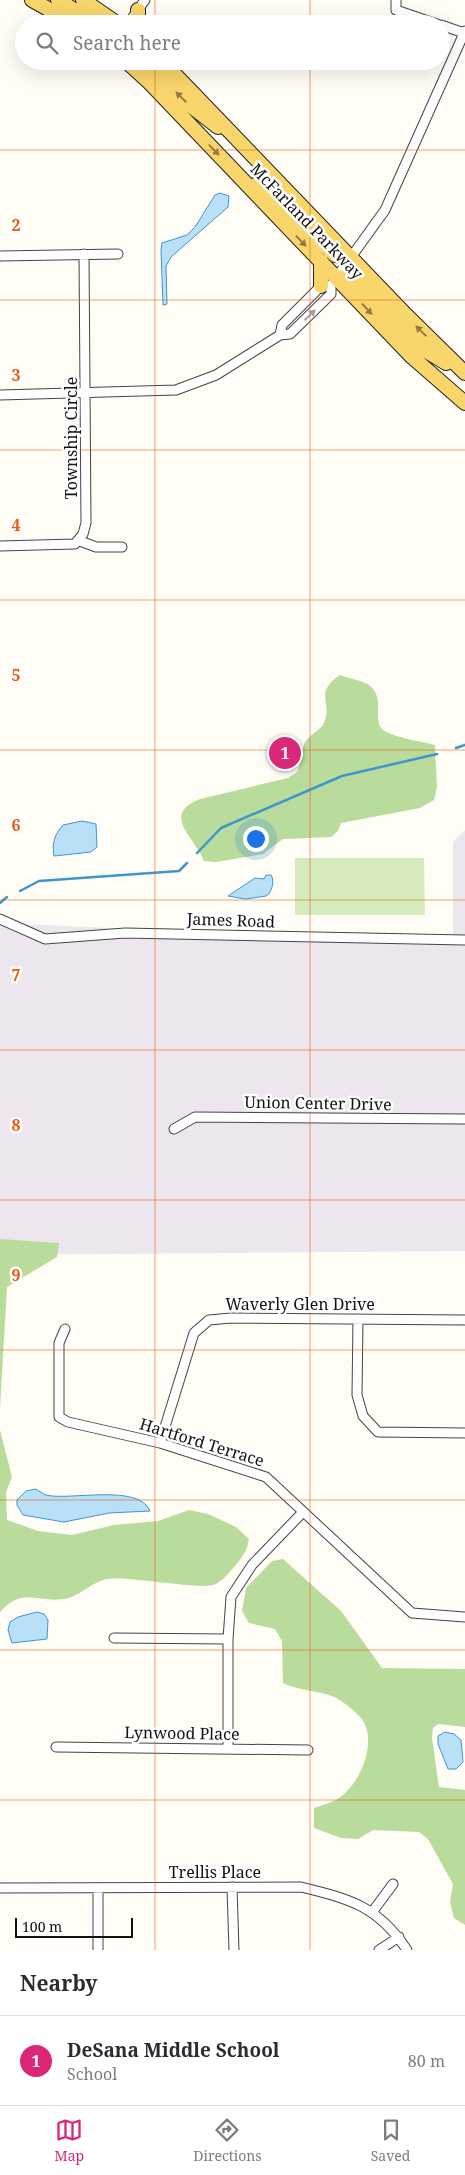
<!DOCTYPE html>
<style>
:root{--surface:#fff;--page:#f7f7f7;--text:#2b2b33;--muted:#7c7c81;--line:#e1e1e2;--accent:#db2777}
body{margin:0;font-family:"Noto Serif",serif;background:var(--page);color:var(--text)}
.scale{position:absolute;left:15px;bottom:12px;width:118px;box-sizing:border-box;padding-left:5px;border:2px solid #111;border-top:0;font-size:14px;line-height:18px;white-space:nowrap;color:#111;-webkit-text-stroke:4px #fff;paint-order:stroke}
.you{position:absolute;left:255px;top:838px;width:18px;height:18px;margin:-12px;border:4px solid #fff;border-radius:50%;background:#1a73e8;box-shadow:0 0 0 8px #1a73e833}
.badge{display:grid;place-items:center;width:32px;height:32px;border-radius:50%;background:var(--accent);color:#fff;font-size:16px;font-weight:700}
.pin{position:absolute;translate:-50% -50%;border:2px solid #fff;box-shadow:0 1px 5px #0006}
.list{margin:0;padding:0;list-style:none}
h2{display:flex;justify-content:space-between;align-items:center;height:65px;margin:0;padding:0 20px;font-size:21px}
h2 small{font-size:16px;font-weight:400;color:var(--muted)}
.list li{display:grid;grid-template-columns:32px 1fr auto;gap:15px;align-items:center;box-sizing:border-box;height:90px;padding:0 20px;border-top:1px solid var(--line)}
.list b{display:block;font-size:19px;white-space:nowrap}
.list p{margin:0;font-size:16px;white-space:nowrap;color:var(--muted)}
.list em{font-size:16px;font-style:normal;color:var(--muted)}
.icon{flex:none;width:28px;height:28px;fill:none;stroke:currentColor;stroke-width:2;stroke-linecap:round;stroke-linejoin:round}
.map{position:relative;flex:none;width:465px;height:1950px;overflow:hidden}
.search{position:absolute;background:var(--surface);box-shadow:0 5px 20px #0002;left:15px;right:15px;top:15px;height:55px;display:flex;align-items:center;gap:12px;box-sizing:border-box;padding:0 18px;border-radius:28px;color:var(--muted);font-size:19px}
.sheet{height:155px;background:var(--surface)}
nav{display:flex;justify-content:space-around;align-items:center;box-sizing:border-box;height:70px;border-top:1px solid var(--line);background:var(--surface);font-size:14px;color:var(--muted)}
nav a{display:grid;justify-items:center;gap:2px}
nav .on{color:var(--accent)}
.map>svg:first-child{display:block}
.industrial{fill:#eee6ef}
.green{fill:#d5ebbd}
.forest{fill:#b9dc9c}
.water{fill:#b9e0f7;stroke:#3f96cf}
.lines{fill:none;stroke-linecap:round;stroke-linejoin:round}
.stream{stroke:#3f96cf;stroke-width:2.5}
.minor-casing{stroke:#444;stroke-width:11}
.primary-casing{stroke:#222;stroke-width:16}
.minor{stroke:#fff;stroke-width:9}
.primary{stroke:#f9d66b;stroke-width:14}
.oneway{fill:#917d42}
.oneway2{fill:#a0a0a0}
.grid{fill:none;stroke:#e8590c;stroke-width:1;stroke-opacity:0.55}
.labels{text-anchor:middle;stroke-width:5;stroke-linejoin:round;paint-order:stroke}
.street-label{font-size:16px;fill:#111;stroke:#fff}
.grid-label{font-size:16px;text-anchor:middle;font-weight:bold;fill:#e8590c;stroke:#fff;stroke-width:5;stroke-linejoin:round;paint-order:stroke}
</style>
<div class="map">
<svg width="465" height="1950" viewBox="0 0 465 1950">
<rect width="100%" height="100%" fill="#fffdf5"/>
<path class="industrial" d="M465,830V1251L0,1255V923L453,944V842Z"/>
<path class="green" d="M295,858H424L425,915H295Z"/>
<path class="forest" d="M340,675C349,679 362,680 369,685C386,698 372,718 382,729C391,737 423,742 435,745L437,787L434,800L420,808L341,823L338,831L331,837L283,839L263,854L216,862L204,861C195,837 160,815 200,799L288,778L297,772C301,763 301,751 305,742C310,734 321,730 324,723C333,703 313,693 340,675Z
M0,1239L59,1243L57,1257L7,1287L0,1408Z
M0,1430L12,1477L6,1492L7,1520L38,1531L72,1535L114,1525L158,1521L189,1510L208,1514L236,1527L249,1539C247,1551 243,1556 235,1566C230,1572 223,1580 216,1584C204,1591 131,1576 109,1579C93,1580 80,1597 64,1599C37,1603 23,1586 0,1612Z
M283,1559L341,1611L382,1668L465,1669V1727L438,1724L433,1728L432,1738L439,1787L465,1790V1925L454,1918L450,1902L453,1884L428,1839L419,1832L373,1830L358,1839L341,1838L314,1828V1808C322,1805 332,1803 339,1798C360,1784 378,1743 362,1719C357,1713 345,1703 338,1699C325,1691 299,1691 283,1683L282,1641L275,1629L249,1623L242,1611L246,1588L272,1561Z"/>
<path class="water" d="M220,193L229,196L228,207L171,257L166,266L167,304L163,305L161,250L162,243L187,235L195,227L215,195Z
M82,821L96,824L97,847L91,852L54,856C52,842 54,836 63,825Z
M266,875H271C275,880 272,893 266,896L246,899L228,896L255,878L264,879Z
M36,1489C39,1491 43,1494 46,1495C69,1501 139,1483 150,1511L109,1513L64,1522L23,1515L17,1505V1500L26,1491Z
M37,1612L44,1614L48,1620L47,1639L12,1643L8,1630L10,1622L18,1617Z
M445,1732L454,1734L461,1740L463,1762L456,1769H448L438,1744V1736Z"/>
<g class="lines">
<path class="stream" d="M456,748L465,745
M197,853L221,828L342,776L437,754
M20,891L39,881L179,871L187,863
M0,903L7,897"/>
<defs>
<path id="minor" d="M396,0V10L437,24
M128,24L145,0
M441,25L464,33
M0,256L118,254
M280,335L282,325L321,286H325
M0,395L176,390L216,375L280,335L290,334L331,294V285L385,210L465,31
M80,541L96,547H122
M0,546L75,544L83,534L86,523L84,254
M0,919L45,939L125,933L465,940
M174,1129L195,1117L465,1119
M358,1319L357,1395L363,1416L378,1432L465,1433
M65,1329L59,1343V1417L68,1422L160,1443L266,1477L412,1613L465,1617
M160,1443L194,1333L209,1320L231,1318L465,1320
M114,1638L228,1639
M56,1747L308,1750
M228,1749V1639L231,1597L252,1565L303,1512
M232,1887L234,1950
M0,1888L301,1887C350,1899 378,1906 407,1950
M373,1911L393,1884
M98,1950V1888
M379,1950L399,1937"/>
<path id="primary" d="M32,0L75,24
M58,0L97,24
M83,0L118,24
M138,10V24
M97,61V62
M126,61L148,81L411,356L465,403
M144,61L187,103L218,127
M162,61L406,315L465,373
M257,184L335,255L351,257
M321,261V286
M337,277L353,280L423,349L446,363"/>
</defs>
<use href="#minor" class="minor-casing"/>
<use href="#primary" class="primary-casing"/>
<use href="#minor" class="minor"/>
<use href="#primary" class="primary"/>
</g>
<defs><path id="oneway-solid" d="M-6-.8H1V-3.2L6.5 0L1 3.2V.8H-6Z" transform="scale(1.25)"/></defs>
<g class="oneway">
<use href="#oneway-solid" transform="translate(181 97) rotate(-135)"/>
<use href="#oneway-solid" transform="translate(214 150) rotate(46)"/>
<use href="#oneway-solid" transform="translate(301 241) rotate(46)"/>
<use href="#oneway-solid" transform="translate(367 309) rotate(47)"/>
<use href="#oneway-solid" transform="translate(421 331) rotate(-135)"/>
</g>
<use class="oneway2" href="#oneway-solid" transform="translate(310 315) rotate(-44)"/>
<path class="grid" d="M155,0V24M310,0V24M155,61V1950M310,61V1950M0,150H465M0,300H465M0,450H465M0,600H465M0,750H465M0,900H465M0,1050H465M0,1200H465M0,1350H465M0,1500H465M0,1650H465M0,1800H465"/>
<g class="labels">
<g class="street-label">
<text transform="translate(307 221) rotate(46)" y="6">McFarland Parkway</text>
<text transform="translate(71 438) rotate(-90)" y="6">Township Circle</text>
<text transform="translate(231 920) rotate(2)" y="6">James Road</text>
<text transform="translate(318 1103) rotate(1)" y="6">Union Center Drive</text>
<text x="300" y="1310">Waverly Glen Drive</text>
<text transform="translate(202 1442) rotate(17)" y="6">Hartford Terrace</text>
<text transform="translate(182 1733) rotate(1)" y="6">Lynwood Place</text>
<text x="215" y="1878">Trellis Place</text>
</g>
</g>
<g class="grid-label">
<text x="16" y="231">2</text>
<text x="16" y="381">3</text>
<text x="16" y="531">4</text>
<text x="16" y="681">5</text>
<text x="16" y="831">6</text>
<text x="16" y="981">7</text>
<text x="16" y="1131">8</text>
<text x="16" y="1281">9</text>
</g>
</svg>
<div class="scale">100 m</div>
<div class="you"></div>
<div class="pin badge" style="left:285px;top:753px">1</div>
<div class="search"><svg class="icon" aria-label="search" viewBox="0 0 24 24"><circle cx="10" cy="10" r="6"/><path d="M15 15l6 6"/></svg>Search here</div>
</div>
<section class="sheet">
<h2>Nearby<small></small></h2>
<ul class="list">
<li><span class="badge">1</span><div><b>DeSana Middle School</b><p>School</p></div><em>80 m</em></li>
</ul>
</section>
<nav>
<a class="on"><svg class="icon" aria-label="map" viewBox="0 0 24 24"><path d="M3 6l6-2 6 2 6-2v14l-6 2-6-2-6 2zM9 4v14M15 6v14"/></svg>Map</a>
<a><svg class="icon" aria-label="directions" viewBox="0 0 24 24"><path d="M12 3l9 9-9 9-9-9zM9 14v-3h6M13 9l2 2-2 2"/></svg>Directions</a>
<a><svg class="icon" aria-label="saved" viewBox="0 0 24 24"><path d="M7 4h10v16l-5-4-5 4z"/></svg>Saved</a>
</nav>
